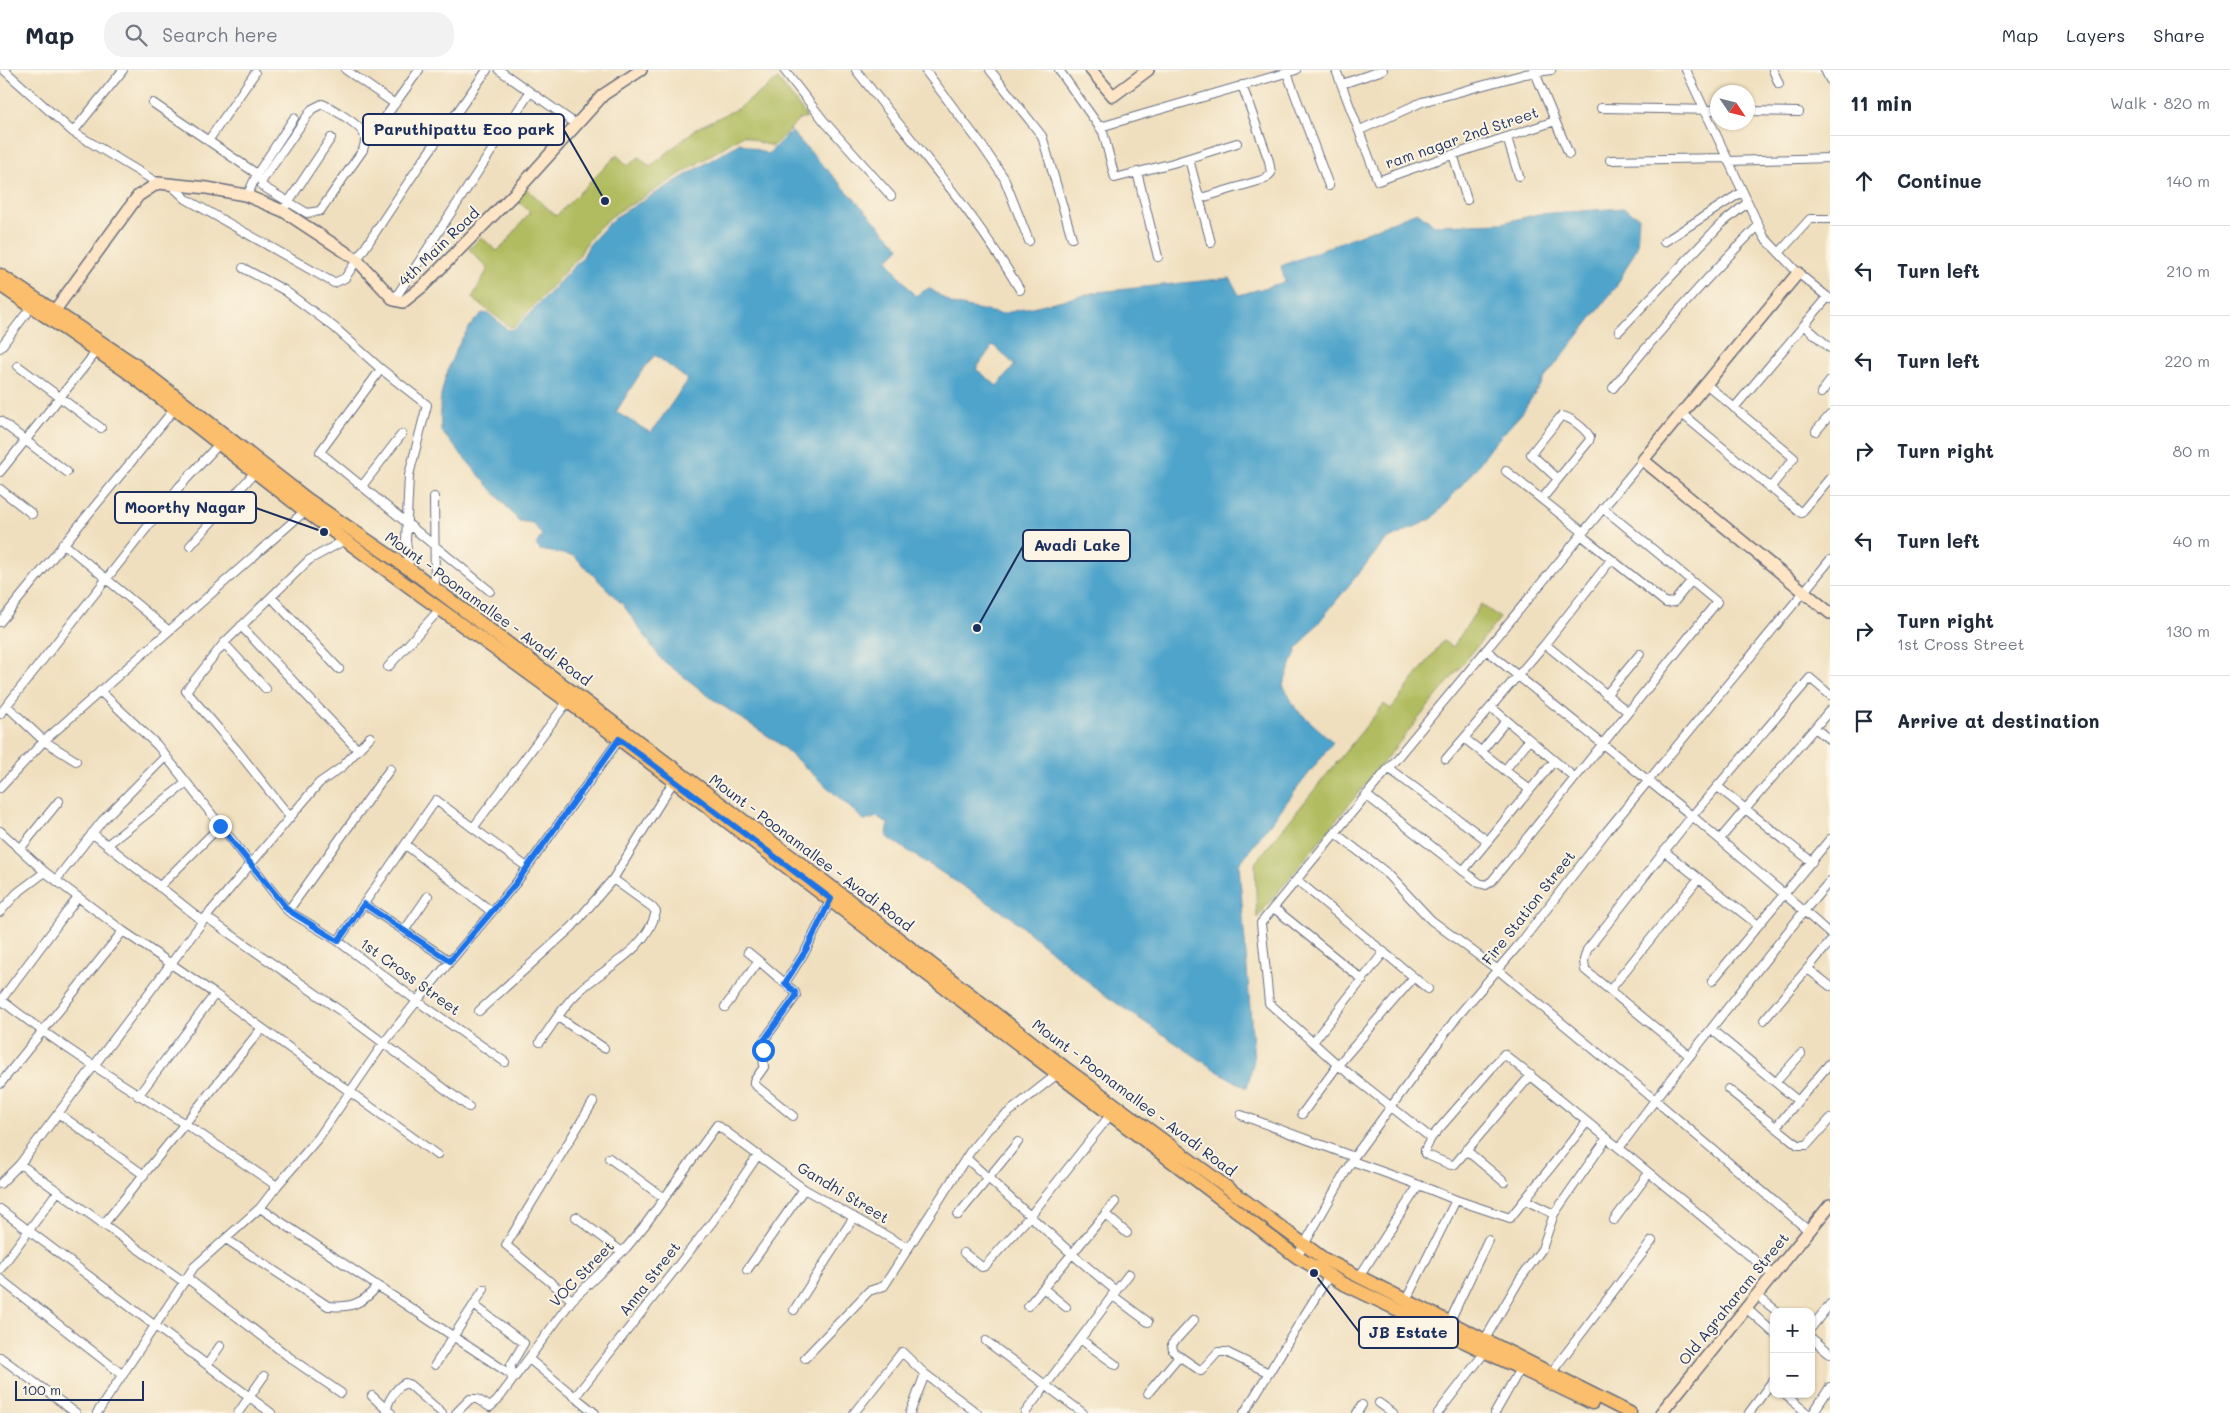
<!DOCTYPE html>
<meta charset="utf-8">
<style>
:root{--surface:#fff;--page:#f2f2f3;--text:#1f2937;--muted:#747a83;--line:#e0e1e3}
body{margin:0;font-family:Mali,sans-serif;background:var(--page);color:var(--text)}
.controls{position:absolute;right:15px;bottom:15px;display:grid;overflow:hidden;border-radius:10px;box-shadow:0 1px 4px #0004}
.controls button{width:45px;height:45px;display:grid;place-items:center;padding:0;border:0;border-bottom:1px solid var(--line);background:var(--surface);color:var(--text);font:25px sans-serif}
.compass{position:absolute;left:1710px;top:15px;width:45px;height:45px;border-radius:50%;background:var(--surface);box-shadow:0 1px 4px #0004;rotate:125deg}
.scale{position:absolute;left:15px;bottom:12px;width:129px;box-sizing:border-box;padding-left:5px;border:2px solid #1b2f5e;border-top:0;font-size:14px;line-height:18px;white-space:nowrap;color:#1b2f5e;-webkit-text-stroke:4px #fcf5e5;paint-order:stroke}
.stop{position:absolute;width:15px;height:15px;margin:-11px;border:4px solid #1a73e8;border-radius:50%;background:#fff}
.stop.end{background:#1a73e8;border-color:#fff;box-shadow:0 1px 5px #0008}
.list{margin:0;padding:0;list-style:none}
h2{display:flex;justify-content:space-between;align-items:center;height:65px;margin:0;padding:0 20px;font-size:21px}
h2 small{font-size:16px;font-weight:400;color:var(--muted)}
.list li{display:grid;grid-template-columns:32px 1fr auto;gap:15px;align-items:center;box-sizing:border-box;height:90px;padding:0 20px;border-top:1px solid var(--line)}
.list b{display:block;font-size:19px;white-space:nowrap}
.list p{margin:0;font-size:16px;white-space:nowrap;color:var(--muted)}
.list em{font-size:16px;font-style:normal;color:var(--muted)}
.icon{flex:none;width:28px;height:28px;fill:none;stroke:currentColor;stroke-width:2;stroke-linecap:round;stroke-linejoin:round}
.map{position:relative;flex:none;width:1830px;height:1343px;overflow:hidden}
header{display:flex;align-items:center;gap:30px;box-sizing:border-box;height:70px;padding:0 25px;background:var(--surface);border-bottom:1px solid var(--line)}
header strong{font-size:24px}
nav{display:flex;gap:28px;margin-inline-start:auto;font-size:18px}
.search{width:350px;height:45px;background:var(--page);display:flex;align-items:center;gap:12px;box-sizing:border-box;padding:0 18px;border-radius:20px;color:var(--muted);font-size:19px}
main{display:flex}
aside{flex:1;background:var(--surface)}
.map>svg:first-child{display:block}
.green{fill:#b0bc5e;stroke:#66765e}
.water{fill:#4fa4cb;stroke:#356a94;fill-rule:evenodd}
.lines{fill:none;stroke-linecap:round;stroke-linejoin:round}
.street-casing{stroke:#666d80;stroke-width:10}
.secondary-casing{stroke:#666d80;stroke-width:14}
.primary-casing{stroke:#666d80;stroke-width:15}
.street{stroke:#fff;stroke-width:8}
.secondary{stroke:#fde5c5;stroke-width:11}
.primary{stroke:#fabe6d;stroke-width:12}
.route{stroke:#1a73e8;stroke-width:6}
.labels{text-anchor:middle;stroke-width:4;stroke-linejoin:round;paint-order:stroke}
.street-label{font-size:15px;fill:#1b2f5e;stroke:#fcf5e5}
.leader{fill:none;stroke:#1b2f5e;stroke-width:2}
.callout-dot{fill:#1b2f5e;stroke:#fcf5e5;stroke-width:2}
.callout{fill:#fcf5e5;stroke:#1b2f5e;stroke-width:2}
.callout-label{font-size:16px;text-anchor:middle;font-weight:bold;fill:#1b2f5e}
</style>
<header>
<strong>Map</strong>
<div class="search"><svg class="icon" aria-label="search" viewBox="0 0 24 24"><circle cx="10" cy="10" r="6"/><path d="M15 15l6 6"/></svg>Search here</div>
<nav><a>Map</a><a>Layers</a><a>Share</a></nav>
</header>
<main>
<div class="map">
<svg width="1830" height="1343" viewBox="0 0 1830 1343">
<rect width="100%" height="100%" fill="#fcf5e5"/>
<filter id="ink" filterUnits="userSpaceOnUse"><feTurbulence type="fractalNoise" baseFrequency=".02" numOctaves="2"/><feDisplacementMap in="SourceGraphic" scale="10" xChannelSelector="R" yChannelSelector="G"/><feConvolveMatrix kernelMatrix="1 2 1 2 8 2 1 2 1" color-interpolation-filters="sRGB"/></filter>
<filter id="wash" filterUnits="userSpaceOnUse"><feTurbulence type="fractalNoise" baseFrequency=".0096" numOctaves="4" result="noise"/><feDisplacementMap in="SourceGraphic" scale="20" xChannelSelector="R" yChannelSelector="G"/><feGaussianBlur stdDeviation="1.12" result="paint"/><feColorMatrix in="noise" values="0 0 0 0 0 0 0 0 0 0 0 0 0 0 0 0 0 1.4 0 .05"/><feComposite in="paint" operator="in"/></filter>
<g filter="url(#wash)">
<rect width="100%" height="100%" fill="#f0dfbe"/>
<path class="green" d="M778,9L807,47L799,50L773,76L760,73L743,65L634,133C611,143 590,163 579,186L515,256L510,257L472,228L488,199L469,179L481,167L497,181L504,175L530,142L515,129L526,118L556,146L617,85L628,96L639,87L650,97L697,58L739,38Z
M1481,534L1500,548L1257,848L1255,793L1384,634L1391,639L1443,571L1453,577Z"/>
<path class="water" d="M791,61L900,178L887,190L915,226L929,218L952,234L1001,244L1098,222L1230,208L1239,225L1285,212L1281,196L1417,142L1434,155L1502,153L1538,144L1623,138L1639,147L1637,177L1616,217L1544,309L1522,343L1490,378L1477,397L1433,448L1385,471L1297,579L1283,615L1296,639L1333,672L1239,794L1254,990L1247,1018L1217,1001L1100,922L1012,848L887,767L888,753L877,747L865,751L777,672L714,630L661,589L624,536L574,486L540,480L536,475L542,465L533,453L519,451L441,361C441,350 439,336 441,326C447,296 460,264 482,243L489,244L508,260L515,259L583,187L589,175L614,148L740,73L768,84ZM993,275L1015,295L997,316L976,299ZM655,285L688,310L651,363L616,342L641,302Z"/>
</g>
<g filter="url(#ink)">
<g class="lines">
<defs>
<path id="street" d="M4,0L73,62L158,113
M346,0L395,34
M499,0L576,54
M784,0L824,51L891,126
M856,0C912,72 974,141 1020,220
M925,0L983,77L1004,108L1029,171
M990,0L1042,66L1072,168
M1059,0L1103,62L1115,108L1173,93L1237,73
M1336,0L1378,111C1437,89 1496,71 1555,51
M1534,0L1569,84
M1686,0L1764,167L1798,203L1830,229
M1773,0L1779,14
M1825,0L1830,10
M1287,3L1329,116
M1342,14L1383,0
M153,33L257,104
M322,34C332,38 355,52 362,61C367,67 365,73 363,80L320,141L307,143L262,116V111L312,39Z
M1601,38L1718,40
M1748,41L1799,42
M1100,57L1296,0
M1360,60L1422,32L1525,4L1551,0
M73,62L123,0
M374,63L419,0
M1507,68L1519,106
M208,71L255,3
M1453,84L1467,130
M1189,89L1211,173
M1610,90L1727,88
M1728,91L1830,88
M1137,102L1158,187
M171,115L186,129L334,213L345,208L419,96L487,0
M247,126L257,104L294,48
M1201,128L1265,109L1271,103L1269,91L1242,15
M285,137L331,68
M1664,172L1742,122
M1779,183L1810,149H1830
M243,198L284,220L334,257L381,299L320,382L490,521
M394,230L530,22
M1804,255L1830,278
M1619,261L1720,155L1747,133
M0,278L32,236
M18,296L101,358
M381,299L427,335L409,405L406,470L409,499
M1706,314L1794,388L1770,418
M1613,318C1659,261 1707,207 1758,156
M1821,323L1830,311
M1734,338L1828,227
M1682,344L1801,443L1830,408
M0,351L67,402
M1816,361L1830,345
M1506,401L1583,462
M0,402L97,281
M362,416L402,364
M0,419L32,444
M434,427L435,519
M1542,429L1589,371L1590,367C1585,359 1571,347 1561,346L1531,384L1558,409
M1581,465L1666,533L1674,532L1691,511
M63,473L168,560
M190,476L255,402
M272,528L339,599
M0,552L176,337
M241,556L358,680
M224,573L266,619
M1545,574L1628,642
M1486,580L1692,746L1804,841L1655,1030L1498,900L1431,850L1388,804L1335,763L1643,390
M388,597L439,540
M100,621L157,675L288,841L338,871L417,931L505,992
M1606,625L1640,584
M7,636L44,671L305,441
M1491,637L1575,708
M0,644L179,417L219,374
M1815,658L1830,670
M1464,668L1530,720
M1481,682L1506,651
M1446,689L1545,574L1611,490
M1388,698L1488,771
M1505,700L1529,670
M1718,717L1812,792
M0,718L44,671L76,691
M1366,725L1479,813L1486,815L1492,811L1717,532L1603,438
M290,747L236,679L186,621L224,573L309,490L345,470
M0,761L45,802L123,861L215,924L437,1085
M92,763L203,851
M1335,763L1261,853L1269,933L1338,995L1431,1068L1504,984L1619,1078
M1720,769L1830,640
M107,775L186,713
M406,775L492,842
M20,779L59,731
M1664,781L1758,855
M527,797L473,758L568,631
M1463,801L1554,691
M56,810L102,751L166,686
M1297,810L1428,919
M1830,811L1804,841L1830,864
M159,817L220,756
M78,827L1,930C60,976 122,1014 185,1054C216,1074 246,1095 277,1116
M364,834L450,891
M1274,838L1363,910
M288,841L390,699
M0,842L17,823L45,802
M206,847L342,942L469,1037
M404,861L428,826
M338,871L436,730L473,758
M748,882L759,891
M1808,899L1830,916
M1712,911L1830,769
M785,913L806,880L831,829
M1610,920L1699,808
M725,937L759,891L795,922L796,926L762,973L764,997L754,1011V1014L793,1046
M479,941L572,857L613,809
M558,947L604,978
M1764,950L1830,872
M1711,959L1798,1031
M540,972C552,956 563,936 577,923C605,896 645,883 656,842L652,837L613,809L673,712
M1313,972L1384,882
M1690,986L1585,900L1584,890L1587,880L1692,746L1810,608L1830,625
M1776,1012L1801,984
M0,1014L123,861
M1728,1019L1798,1075H1807L1830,1049
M138,1026L215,924
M58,1043L144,1105
M1302,1044L1338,995L1414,907
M1241,1045L1354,1087
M1776,1057L1830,993
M1431,1068L1425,1080V1084L1451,1095L1455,1094L1531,1005
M1466,1080L1504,1112
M609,1088L664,1128
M966,1088L1072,1184L1028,1236
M1352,1091L1419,1115
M20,1094L184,1212
M0,1114L20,1094L206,847L319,713L342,697L370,667
M1456,1130L1510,1148L1587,1052
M1525,1130L1554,1144L1607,1068
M260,1138L510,1304
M0,1139L271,1343
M1105,1144L1127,1163
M958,1145L1018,1072
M576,1147L622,1182
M1614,1150L1649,1103
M103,1155L262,958
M226,1169L328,1236C349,1238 364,1234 377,1216
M964,1183L982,1197L985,1196L1030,1146L1111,1044
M1297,1187L1354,1087L1457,947L1522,871L1607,761L1830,490
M0,1199L58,1121
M747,1200L804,1119
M1773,1205L1619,1078L1655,1030L1809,1161
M1359,1207L1419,1115L1456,1130L1406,1230
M187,1208L293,1290L341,1323
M0,1209L123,1305
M1043,1218L1066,1237
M1116,1221L1129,1204
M1112,1225L1148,1252
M1756,1225L1778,1242
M572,1230L506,1175L593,1032
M474,1235L524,1273L511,1295V1306
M1746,1238L1774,1263
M794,1240L854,1147
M1449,1253L1488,1170
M1811,1258L1830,1234
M1811,1268L1830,1283
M1080,1269L1116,1295
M1485,1269L1520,1209L1542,1179L1554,1144
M986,1271L1083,1343
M1179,1286L1173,1281L1172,1274L1194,1250
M0,1287L76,1343
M805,1288L869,1221L884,1216L970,1082L989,1058L1060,1002
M529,1289L575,1327
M207,1295L220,1276
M435,1295L484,1219
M1551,1303L1652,1171
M1148,1323L1179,1286L1201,1301L1218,1282H1226L1269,1303
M1784,1324L1807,1343
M372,1326L387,1340
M1379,1333L1393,1343
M97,1343L194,1197L260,1138L277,1116L319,1067L383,974L417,931L516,813L621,667
M238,1343L264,1306
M391,1343L387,1340C387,1331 397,1317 405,1313L410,1315L442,1343
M456,1343L470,1329H477L490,1337L497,1331L572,1230L626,1178L645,1155L717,1055L804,1119L908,1178
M595,1343L575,1327L713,1151L758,1085
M854,1343L902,1282L925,1304
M910,1343L925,1304L977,1343
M1025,1343L1116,1221L1072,1184L1115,1132
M1244,1343L1330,1204
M1357,1343L1362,1335
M1438,1343L1485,1282
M1495,1343L1520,1299
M1749,1343L1771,1313L1774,1316
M1813,1343L1830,1317"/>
<path id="secondary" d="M1091,0L1113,26L1148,0
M1798,203L1643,390L1830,543
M50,247L138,126L158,113L207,118L245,125L283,141L356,189L394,230L403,232L423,216L515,123L603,25L641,0
M1661,1343L1830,1135"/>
<path id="primary" d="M0,205L134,294L307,429L409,499L837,821L1064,997L1324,1189L1630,1343
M0,215L126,301L305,441L619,669L1297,1187L1342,1213L1592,1333"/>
</defs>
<use href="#street" class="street-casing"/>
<use href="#secondary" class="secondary-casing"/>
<use href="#primary" class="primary-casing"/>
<use href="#street" class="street"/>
<use href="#secondary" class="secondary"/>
<use href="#primary" class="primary"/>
</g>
</g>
<g class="lines" filter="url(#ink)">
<path class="route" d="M220,756L288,840L338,871L364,834L450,891L516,813L619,669L831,829L806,880L785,913L795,922L796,926L762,973L763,980"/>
</g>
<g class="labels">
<g class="street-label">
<text transform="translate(1462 68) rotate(-19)" y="5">ram nagar 2nd Street</text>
<text transform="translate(439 177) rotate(-44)" y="5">4th Main Road</text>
<text transform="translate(488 539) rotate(36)" y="5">Mount - Poonamallee - Avadi Road</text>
<text transform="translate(811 783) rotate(37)" y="5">Mount - Poonamallee - Avadi Road</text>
<text transform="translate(1529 838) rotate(-52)" y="5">Fire Station Street</text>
<text transform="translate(410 907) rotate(36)" y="5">1st Cross Street</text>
<text transform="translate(1134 1028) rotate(37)" y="5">Mount - Poonamallee - Avadi Road</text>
<text transform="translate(843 1123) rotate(31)" y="5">Gandhi Street</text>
<text transform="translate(582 1204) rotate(-46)" y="5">VOC Street</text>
<text transform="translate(650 1209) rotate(-52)" y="5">Anna Street</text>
<text transform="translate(1734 1229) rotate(-51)" y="5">Old Agraharam Street</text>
</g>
</g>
<path class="leader" d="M605 131L564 60M324 462L256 438M977 558L1023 476M1314 1203L1359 1262"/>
<g class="callout-dot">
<circle cx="605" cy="131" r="5"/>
<circle cx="324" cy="462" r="5"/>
<circle cx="977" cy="558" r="5"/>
<circle cx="1314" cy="1203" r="5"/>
</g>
<g class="callout">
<rect x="363" y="44" width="201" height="31" rx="5"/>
<rect x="115" y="422" width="141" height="31" rx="5"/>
<rect x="1023" y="460" width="107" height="31" rx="5"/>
<rect x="1359" y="1247" width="99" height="31" rx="5"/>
</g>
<g class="callout-label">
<text x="464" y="65">Paruthipattu Eco park</text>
<text x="185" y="443">Moorthy Nagar</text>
<text x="1077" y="481">Avadi Lake</text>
<text x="1408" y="1268">JB Estate</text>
</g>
</svg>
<div class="controls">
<button>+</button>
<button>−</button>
</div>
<svg class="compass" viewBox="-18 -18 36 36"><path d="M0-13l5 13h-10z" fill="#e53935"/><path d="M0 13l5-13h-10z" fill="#747a83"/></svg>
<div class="scale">100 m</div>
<div class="stop" style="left:763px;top:980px"></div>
<div class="stop end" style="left:220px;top:756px"></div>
</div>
<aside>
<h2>11 min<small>Walk · 820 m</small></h2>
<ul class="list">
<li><svg class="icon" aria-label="ahead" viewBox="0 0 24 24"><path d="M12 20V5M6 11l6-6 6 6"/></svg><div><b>Continue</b></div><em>140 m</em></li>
<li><svg class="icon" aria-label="left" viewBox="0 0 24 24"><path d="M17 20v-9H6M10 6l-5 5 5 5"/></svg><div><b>Turn left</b></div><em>210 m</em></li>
<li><svg class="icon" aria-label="left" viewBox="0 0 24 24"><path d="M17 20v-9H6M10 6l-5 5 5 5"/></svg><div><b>Turn left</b></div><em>220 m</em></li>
<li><svg class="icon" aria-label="right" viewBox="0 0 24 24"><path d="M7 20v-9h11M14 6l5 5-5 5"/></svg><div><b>Turn right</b></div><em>80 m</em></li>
<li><svg class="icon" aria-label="left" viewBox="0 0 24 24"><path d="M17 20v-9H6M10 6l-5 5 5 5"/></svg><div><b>Turn left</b></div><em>40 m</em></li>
<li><svg class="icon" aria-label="right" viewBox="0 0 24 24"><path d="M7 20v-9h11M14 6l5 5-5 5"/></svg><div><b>Turn right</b><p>1st Cross Street</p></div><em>130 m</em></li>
<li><svg class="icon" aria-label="arrive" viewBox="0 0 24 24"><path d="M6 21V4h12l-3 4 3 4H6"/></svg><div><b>Arrive at destination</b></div></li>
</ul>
</aside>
</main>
